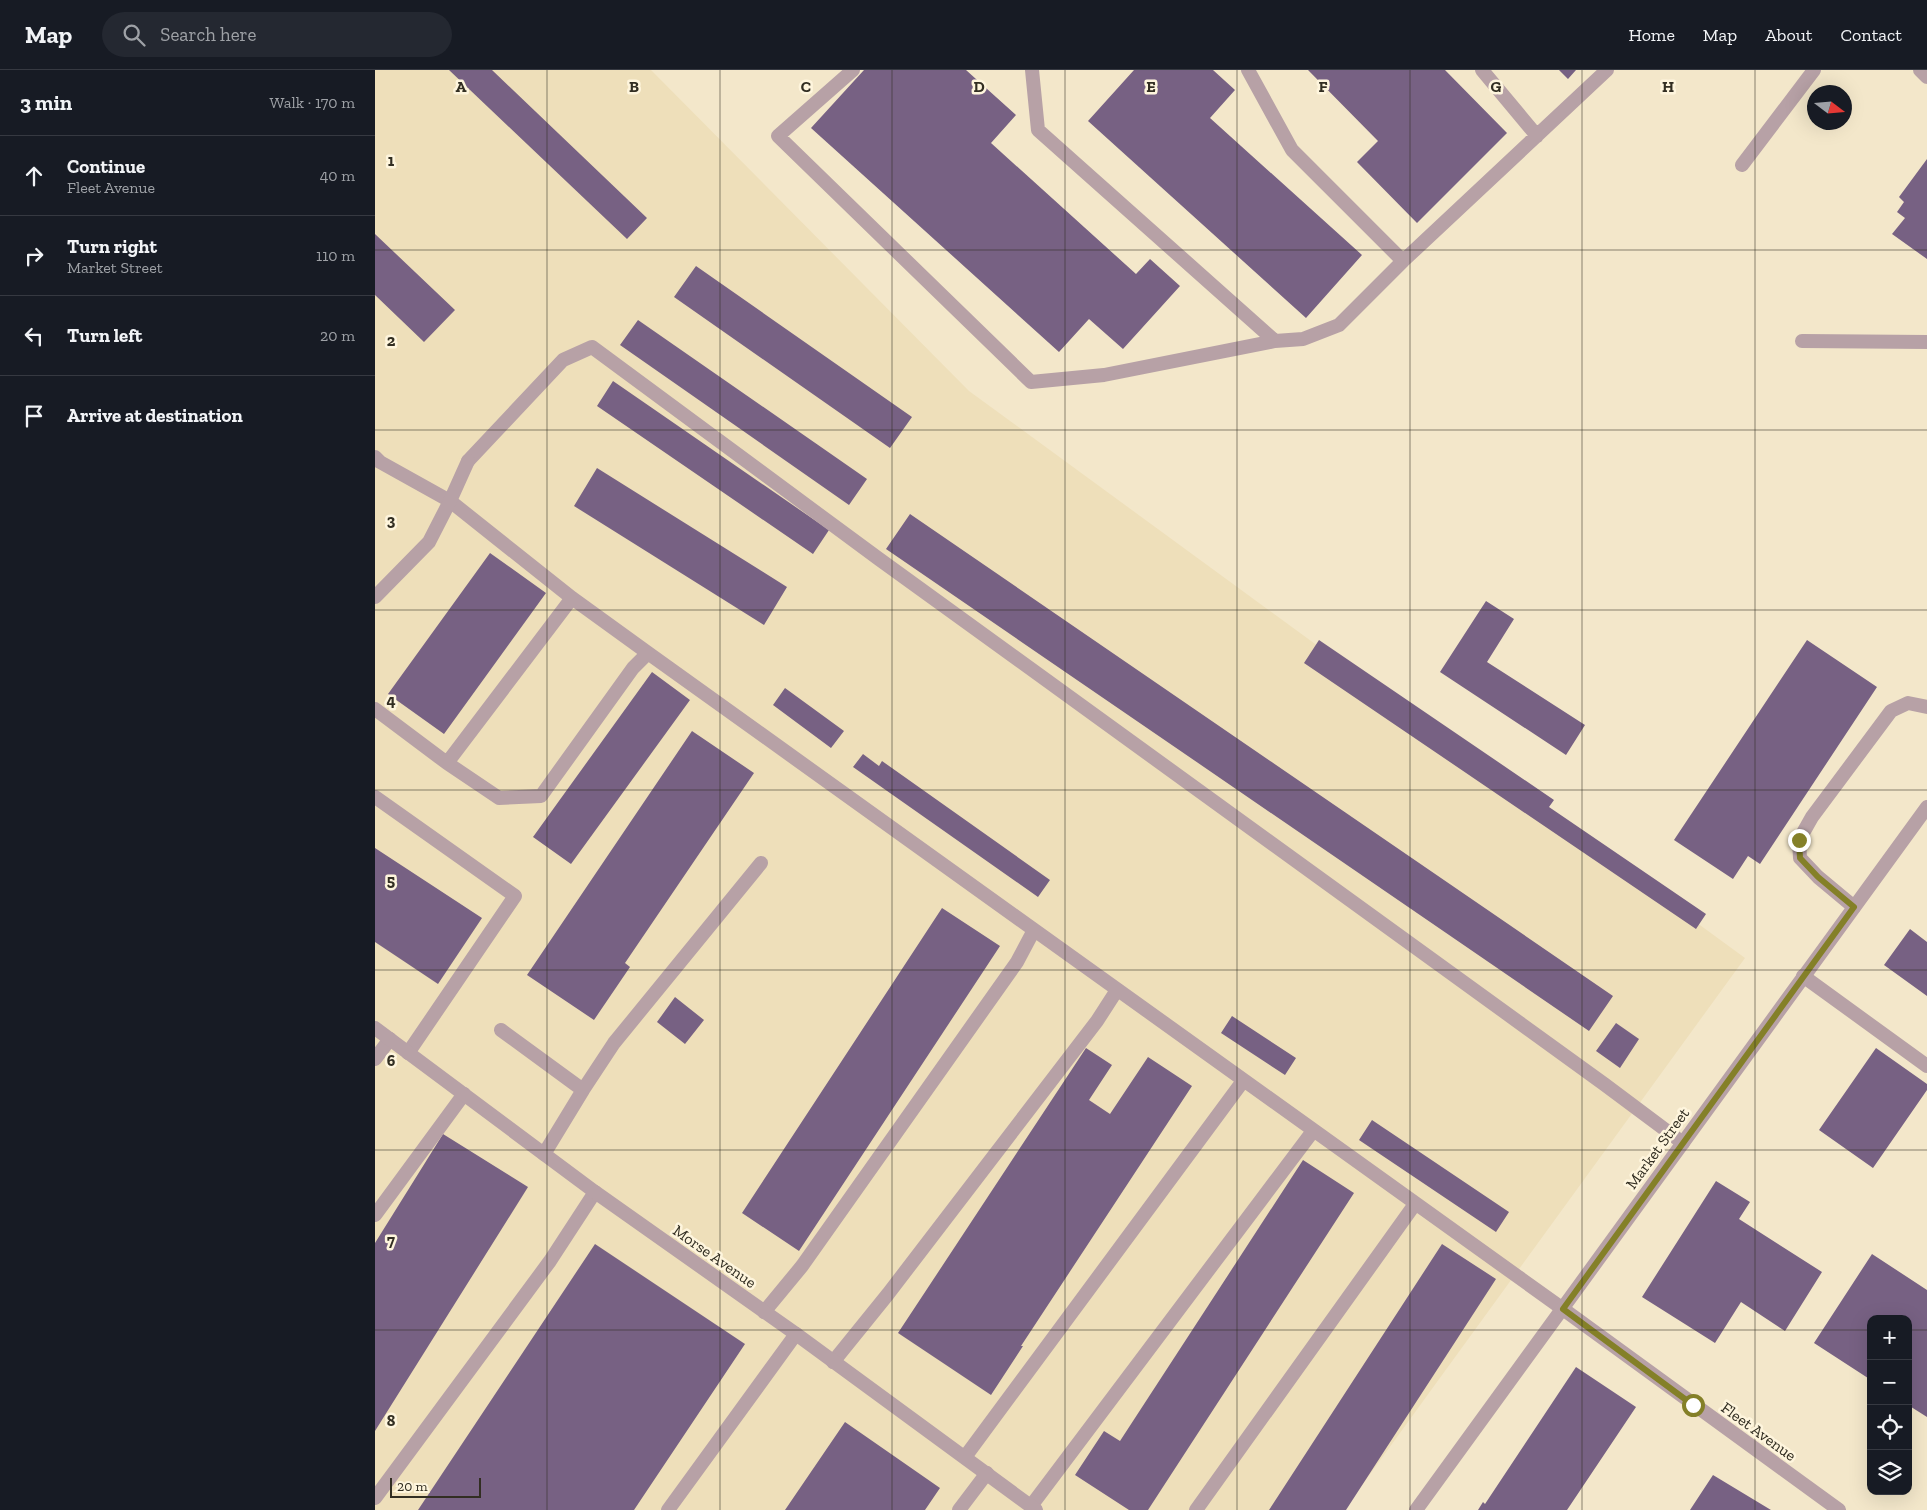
<!DOCTYPE html>
<meta charset="utf-8">
<style>
:root{--surface:#171b24;--page:#242831;--text:#f1f3f6;--muted:#9ea1a6;--line:#363941}
body{margin:0;font-family:"Zilla Slab",serif;background:var(--page);color:var(--text)}
.controls{position:absolute;right:15px;bottom:15px;display:grid;overflow:hidden;border-radius:10px;box-shadow:0 5px 20px #0002}
.controls button{width:45px;height:45px;display:grid;place-items:center;padding:0;border:0;border-bottom:1px solid var(--line);background:var(--surface);color:var(--text);font:25px sans-serif}
.compass{position:absolute;left:1432px;top:15px;width:45px;height:45px;border-radius:50%;background:var(--surface);box-shadow:0 5px 20px #0002;rotate:106deg}
.scale{position:absolute;left:15px;bottom:12px;width:91px;box-sizing:border-box;padding-left:5px;border:2px solid #322e22;border-top:0;font-size:14px;line-height:18px;white-space:nowrap;color:#322e22;-webkit-text-stroke:4px #fef5dd;paint-order:stroke}
.stop{position:absolute;width:15px;height:15px;margin:-11px;border:4px solid #848028;border-radius:50%;background:#fff}
.stop.end{background:#848028;border-color:#fff;box-shadow:0 1px 5px #0008}
.list{margin:0;padding:0;list-style:none}
h2{display:flex;justify-content:space-between;align-items:center;height:65px;margin:0;padding:0 20px;font-size:21px}
h2 small{font-size:16px;font-weight:400;color:var(--muted)}
.list li{display:grid;grid-template-columns:32px 1fr auto;gap:15px;align-items:center;box-sizing:border-box;height:80px;padding:0 20px;border-top:1px solid var(--line)}
.list b{display:block;font-size:19px;white-space:nowrap}
.list p{margin:0;font-size:16px;white-space:nowrap;color:var(--muted)}
.list em{font-size:16px;font-style:normal;color:var(--muted)}
.icon{flex:none;width:28px;height:28px;fill:none;stroke:currentColor;stroke-width:2;stroke-linecap:round;stroke-linejoin:round}
.map{position:relative;flex:none;width:1552px;height:1440px;overflow:hidden}
header{display:flex;align-items:center;gap:30px;box-sizing:border-box;height:70px;padding:0 25px;background:var(--surface);border-bottom:1px solid var(--line)}
header strong{font-size:24px}
nav{display:flex;gap:28px;margin-inline-start:auto;font-size:18px}
.search{width:350px;height:45px;background:var(--page);display:flex;align-items:center;gap:12px;box-sizing:border-box;padding:0 18px;border-radius:28px;color:var(--muted);font-size:19px}
main{display:flex}
aside{flex:1;background:var(--surface)}
.map>svg:first-child{display:block}
.built{fill:#eedfba}
.building{fill:#776183}
.lines{fill:none;stroke-linecap:round;stroke-linejoin:round}
.service{stroke:#b7a1a6;stroke-width:14}
.minor{stroke:#b7a1a6;stroke-width:14}
.tertiary{stroke:#b7a1a6;stroke-width:14}
.route{stroke:#848028;stroke-width:6}
.grid{fill:none;stroke:#322e22;stroke-width:1;stroke-opacity:0.55}
.labels{text-anchor:middle;stroke-width:5;stroke-linejoin:round;paint-order:stroke}
.street-label{font-size:16px;fill:#322e22;stroke:#fef5dd}
.grid-label{font-size:16px;text-anchor:middle;font-weight:bold;fill:#322e22;stroke:#fef5dd;stroke-width:5;stroke-linejoin:round;paint-order:stroke}
</style>
<header>
<strong>Map</strong>
<div class="search"><svg class="icon" aria-label="search" viewBox="0 0 24 24"><circle cx="10" cy="10" r="6"/><path d="M15 15l6 6"/></svg>Search here</div>
<nav><a>Home</a><a>Map</a><a>About</a><a>Contact</a></nav>
</header>
<main>
<aside>
<h2>3 min<small>Walk · 170 m</small></h2>
<ul class="list">
<li><svg class="icon" aria-label="ahead" viewBox="0 0 24 24"><path d="M12 20V5M6 11l6-6 6 6"/></svg><div><b>Continue</b><p>Fleet Avenue</p></div><em>40 m</em></li>
<li><svg class="icon" aria-label="right" viewBox="0 0 24 24"><path d="M7 20v-9h11M14 6l5 5-5 5"/></svg><div><b>Turn right</b><p>Market Street</p></div><em>110 m</em></li>
<li><svg class="icon" aria-label="left" viewBox="0 0 24 24"><path d="M17 20v-9H6M10 6l-5 5 5 5"/></svg><div><b>Turn left</b></div><em>20 m</em></li>
<li><svg class="icon" aria-label="arrive" viewBox="0 0 24 24"><path d="M6 21V4h12l-3 4 3 4H6"/></svg><div><b>Arrive at destination</b></div></li>
</ul>
</aside>
<div class="map">
<svg width="1552" height="1440" viewBox="0 0 1552 1440">
<rect width="100%" height="100%" fill="#f3e7ca"/>
<path class="built" d="M0,0H276L594,321L1370,888L969,1440H0Z"/>
<path class="building" d="M74,0H117L272,148L252,169Z
M489,0H591L641,45L616,73L761,204L775,189L805,216L748,279L714,249L684,282L436,58Z
M759,0H838L860,20L835,48L987,185L931,248L713,51Z
M933,0H1070L1132,63L1042,153L982,92L1003,71Z
M1184,0H1201L1193,9Z
M1552,89V189L1517,164L1530,148L1522,142L1529,132L1524,127Z
M0,164L80,240L49,272L0,225Z
M321,196L537,347L515,378L299,227Z
M263,250L492,409L474,435L245,275Z
M238,311L454,460L438,484L222,336Z
M222,398L412,517L389,555L199,436Z
M535,444L1238,926L1214,961L511,479Z
M115,483L171,523L69,664L13,624Z
M1111,531L1139,549L1112,592L1210,655L1191,685L1065,602Z
M944,570L1179,730L1174,737L1331,844L1321,859L929,593Z
M1432,570L1502,617L1385,794L1373,786L1358,809L1299,770Z
M277,602L315,630L196,794L158,767Z
M410,618L469,661L456,678L398,635Z
M317,661L379,703L250,893L255,897L219,950L152,905Z
M488,684L504,696L507,691L675,810L663,827L478,697Z
M0,778L107,848L63,914L0,872Z
M567,838L625,876L424,1181L367,1143Z
M1535,859L1552,872V926L1509,895Z
M300,927L329,950L310,974L282,952Z
M857,946L921,988L910,1005L846,963Z
M1241,953L1264,969L1245,998L1221,981Z
M711,978L737,995L714,1030L735,1044L773,987L817,1016L646,1276H648L616,1325L523,1263Z
M1501,978L1552,1014V1020L1498,1098L1444,1060Z
M997,1050L1134,1142L1121,1162L984,1070Z
M68,1064L153,1117L0,1361V1173Z
M928,1090L979,1123L773,1440H754L700,1405L729,1361L745,1371Z
M1341,1111L1375,1132L1364,1149L1447,1202L1410,1261L1366,1232L1340,1273L1267,1227Z
M220,1174L370,1274L259,1440H43Z
M1067,1174L1121,1209L971,1440H894Z
M1497,1184L1552,1220V1347L1533,1335V1249H1496V1310L1439,1273Z
M1201,1297L1261,1337L1192,1440H1103L1108,1432L1110,1434Z
M470,1352L565,1418L550,1440H410Z
M1338,1405L1396,1440H1315Z"/>
<g class="lines">
<path class="service" d="M478,0L403,66L656,312L729,305L900,271L928,269L964,255L1028,191L1232,0
M657,0L663,60L900,271
M873,0L917,80L1028,191
M1107,0L1162,66
M1545,0L1552,7
M1367,95L1439,0
M1427,271L1552,272
M0,387L5,392L75,431L197,528L273,583L1188,1239
M93,391L188,290L217,277L504,489L1229,1014L1308,1073
M0,639L72,693L124,728L166,726L258,598L273,583
M72,693L197,528
M0,727L140,826L33,983
M1479,837L1443,807L1425,788L1424,770L1437,747L1516,641L1533,633L1552,637
M1428,906L1552,996
M126,960L208,1020L169,1084
M0,989L15,969
M208,1020L239,973L386,793
M0,1145L89,1024
M389,1242L427,1196L642,892L659,860
M458,1292L513,1224L722,951L742,920
M590,1387L868,1011
M0,1428L175,1191L220,1122
M656,1436L938,1061
M293,1440L421,1264
M584,1440L612,1403
M821,1440L1040,1134"/>
<path class="minor" d="M0,958L220,1122L421,1264L661,1440
M1188,1239L1464,1440"/>
<path class="tertiary" d="M0,527L54,472L75,431L93,391
M1041,1440L1552,737"/>
</g>
<g class="lines">
<path class="route" d="M1318,1335L1188,1239L1479,837L1443,807L1425,788L1424,770"/>
</g>
<path class="grid" d="M172,0V1440M345,0V1440M517,0V1440M690,0V1440M862,0V1440M1035,0V1440M1207,0V1440M1380,0V1440M0,180H1552M0,360H1552M0,540H1552M0,720H1552M0,900H1552M0,1080H1552M0,1260H1496M1533,1260H1552"/>
<g class="labels">
<g class="street-label">
<text transform="translate(1282 1078) rotate(-54)" y="6">Market Street</text>
<text transform="translate(340 1186) rotate(35)" y="6">Morse Avenue</text>
<text transform="translate(1384 1361) rotate(36)" y="6">Fleet Avenue</text>
</g>
</g>
<g class="grid-label">
<text x="86" y="22">A</text>
<text x="259" y="22">B</text>
<text x="431" y="22">C</text>
<text x="604" y="22">D</text>
<text x="776" y="22">E</text>
<text x="948" y="22">F</text>
<text x="1121" y="22">G</text>
<text x="1293" y="22">H</text>
<text x="16" y="96">1</text>
<text x="16" y="276">2</text>
<text x="16" y="456">3</text>
<text x="16" y="636">4</text>
<text x="16" y="816">5</text>
<text x="16" y="996">6</text>
<text x="16" y="1176">7</text>
<text x="16" y="1356">8</text>
</g>
</svg>
<div class="controls">
<button>+</button>
<button>−</button>
<button><svg class="icon" aria-label="locate" viewBox="0 0 24 24"><circle cx="12" cy="12" r="6"/><path d="M12 2v4M12 18v4M2 12h4M18 12h4"/></svg></button>
<button><svg class="icon" aria-label="layers" viewBox="0 0 24 24"><path d="M12 4l9 5-9 5-9-5zM3 14l9 5 9-5"/></svg></button>
</div>
<svg class="compass" viewBox="-18 -18 36 36"><path d="M0-13l5 13h-10z" fill="#e53935"/><path d="M0 13l5-13h-10z" fill="#9ea1a6"/></svg>
<div class="scale">20 m</div>
<div class="stop" style="left:1318px;top:1335px"></div>
<div class="stop end" style="left:1424px;top:770px"></div>
</div>
</main>
